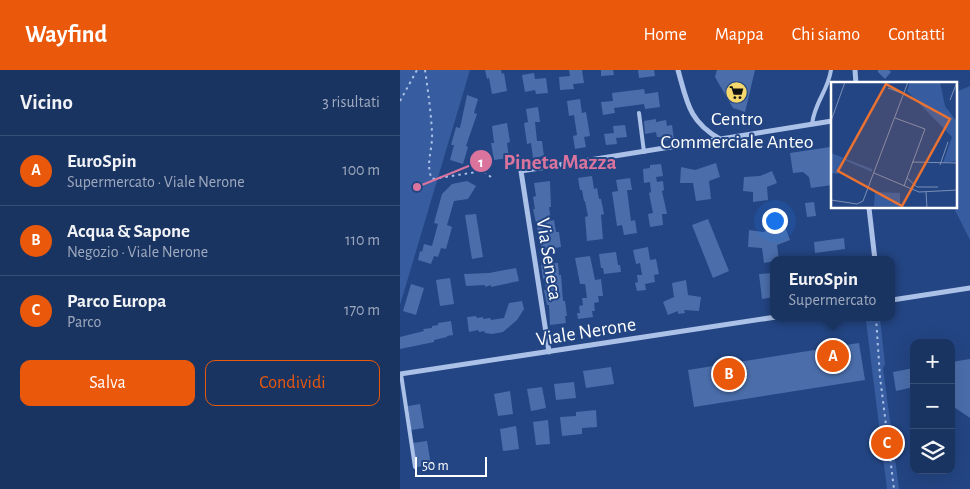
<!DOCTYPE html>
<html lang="it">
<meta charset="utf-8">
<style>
:root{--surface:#1a3462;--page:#273f6b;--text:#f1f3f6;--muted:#9faabe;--line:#384f77;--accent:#ea580c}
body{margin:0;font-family:"Alegreya Sans",sans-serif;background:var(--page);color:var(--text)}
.controls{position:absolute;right:15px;bottom:15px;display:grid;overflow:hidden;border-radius:10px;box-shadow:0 5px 20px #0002}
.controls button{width:45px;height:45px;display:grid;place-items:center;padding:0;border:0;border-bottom:1px solid var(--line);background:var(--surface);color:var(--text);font:25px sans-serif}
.scale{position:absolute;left:15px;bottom:12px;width:72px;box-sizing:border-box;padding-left:5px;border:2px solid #fff;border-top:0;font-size:14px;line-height:18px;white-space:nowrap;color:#fff;-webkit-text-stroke:4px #234583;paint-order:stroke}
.you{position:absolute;left:374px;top:150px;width:18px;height:18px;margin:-12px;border:4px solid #fff;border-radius:50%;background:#1a73e8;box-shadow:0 0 0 8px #1a73e833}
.badge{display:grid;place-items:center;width:32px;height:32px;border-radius:50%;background:var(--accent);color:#fff;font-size:16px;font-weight:700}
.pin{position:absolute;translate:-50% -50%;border:2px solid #fff;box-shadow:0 1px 5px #0006}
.popup{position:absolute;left:370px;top:186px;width:125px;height:65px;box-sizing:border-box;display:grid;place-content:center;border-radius:10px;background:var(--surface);filter:drop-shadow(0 1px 4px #0005);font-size:16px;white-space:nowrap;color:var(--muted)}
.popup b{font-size:19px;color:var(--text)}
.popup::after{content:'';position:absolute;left:50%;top:100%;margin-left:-10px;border:10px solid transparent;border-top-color:var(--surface)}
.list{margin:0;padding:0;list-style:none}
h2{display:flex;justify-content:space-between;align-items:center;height:65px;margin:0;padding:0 20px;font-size:21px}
h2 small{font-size:16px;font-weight:400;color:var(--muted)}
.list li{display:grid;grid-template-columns:32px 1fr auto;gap:15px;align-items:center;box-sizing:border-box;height:70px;padding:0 20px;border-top:1px solid var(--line)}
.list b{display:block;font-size:19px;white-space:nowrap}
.list p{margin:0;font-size:16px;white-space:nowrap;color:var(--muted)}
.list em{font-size:16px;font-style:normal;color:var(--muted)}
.actions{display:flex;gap:10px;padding:15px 20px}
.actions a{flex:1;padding:11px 0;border:1px solid var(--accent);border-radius:10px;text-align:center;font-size:18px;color:var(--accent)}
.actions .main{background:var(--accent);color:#fff}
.icon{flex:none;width:28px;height:28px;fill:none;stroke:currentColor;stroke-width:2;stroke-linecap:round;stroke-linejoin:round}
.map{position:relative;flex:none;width:570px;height:419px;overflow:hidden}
header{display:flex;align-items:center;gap:30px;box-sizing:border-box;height:70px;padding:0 25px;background:var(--accent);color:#fff}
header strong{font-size:24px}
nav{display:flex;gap:28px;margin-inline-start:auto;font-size:18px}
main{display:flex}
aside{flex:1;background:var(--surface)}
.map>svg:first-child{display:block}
.green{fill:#375da0}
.building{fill:#4b6eab}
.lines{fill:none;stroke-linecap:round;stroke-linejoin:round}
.path{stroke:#abc1e8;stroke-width:2;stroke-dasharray:2.5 4;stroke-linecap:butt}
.service{stroke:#abc1e8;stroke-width:4}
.minor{stroke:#abc1e8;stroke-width:5}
.labels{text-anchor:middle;stroke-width:4;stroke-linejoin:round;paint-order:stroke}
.poi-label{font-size:20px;fill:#fff;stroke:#234583}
.street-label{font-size:20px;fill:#fff;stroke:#234583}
.inset-road{fill:none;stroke:#7b8fb5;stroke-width:1}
.view{fill:#eb7230;fill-opacity:0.15;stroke:#eb7230;stroke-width:2.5}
.inset-edge{fill:none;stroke:#fff;stroke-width:2.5}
.leader{fill:none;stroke:#da749d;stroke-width:2}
.callout-dot{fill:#da749d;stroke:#234583;stroke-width:2}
.mark-label{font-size:15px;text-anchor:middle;font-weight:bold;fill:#fff}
.callout-label{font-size:21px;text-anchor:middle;font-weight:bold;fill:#da749d;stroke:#234583;stroke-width:4;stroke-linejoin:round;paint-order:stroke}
</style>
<header>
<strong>Wayfind</strong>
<nav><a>Home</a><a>Mappa</a><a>Chi siamo</a><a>Contatti</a></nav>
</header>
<main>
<aside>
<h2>Vicino<small>3 risultati</small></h2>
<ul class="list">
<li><span class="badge">A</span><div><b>EuroSpin</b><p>Supermercato · Viale Nerone</p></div><em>100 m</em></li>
<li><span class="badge">B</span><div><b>Acqua &amp; Sapone</b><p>Negozio · Viale Nerone</p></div><em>110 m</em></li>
<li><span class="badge">C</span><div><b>Parco Europa</b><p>Parco</p></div><em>170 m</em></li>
</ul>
<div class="actions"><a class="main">Salva</a><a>Condividi</a></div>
</aside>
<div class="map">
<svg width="570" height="419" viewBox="0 0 570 419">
<rect width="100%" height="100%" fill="#234583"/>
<path class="green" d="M0,0H70L0,235Z
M570,16V170L554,138H556V22Z
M480,249L485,294L483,298L499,419H487L466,251Z"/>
<path class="building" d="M85,0H101L102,4L104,3L107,21L92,24L89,8L87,9Z
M169,0H182L184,13L173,14L174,19L160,20L159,7L170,6Z
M201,0H213L214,5L201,6Z
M238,0H254L255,6L239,8Z
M317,0H355L345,42L333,38L315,7Z
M478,0H489L491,2L485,9L478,2Z
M134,3L135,9L146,8L148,23L136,24L135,20L125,22L122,5Z
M244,19L245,24L258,22L260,37L245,39L244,34L214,38L215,43L203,45L201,32L213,31L212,23Z
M67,25L78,29L74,43L77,44L66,76L68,77L63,94L50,90L54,75H51L56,57L60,58Z
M180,29L182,43L186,42L190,66L184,67L186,77L175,79L173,66L177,65L174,45L169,46L167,31Z
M138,37L140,52H135L137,71H142L144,86L133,88L131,73L127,74L124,53L128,52L126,39Z
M256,49V52L266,50L267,56L272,55L274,69L262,71V67H257L256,62L245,64L244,51Z
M107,53L110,72L107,73L109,88L94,90L91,73H94L92,56Z
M225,55L227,67L216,68L217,74L206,75L204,64L214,63L213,56Z
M430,77L432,96V115L411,118L409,107L403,102L393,103L390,83Z
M316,93L320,107L309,111L311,129L296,131L293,113H280L281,97L295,100Z
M261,94L263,106L256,107L257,112L263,111L264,120L262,121L267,144H262L263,155L250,157L248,144L253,143L249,123L251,122L250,112L244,113L243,99L250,98V95Z
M372,101L377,113L367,117L368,130L353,132V122L343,121L344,107L360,106Z
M192,106L194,119L197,118L199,129H201L204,144L201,145L203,169L187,171L185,147L188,146L185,131H184L182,120H180L178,108Z
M230,108L232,120H227L231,151L235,150L237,163L224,165L222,155L217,156L212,122L218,121L216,110Z
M67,111L76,116L68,129L54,131L47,155L52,157L46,179L41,178L38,187L34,186L31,194L18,190L20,181L22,182L24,174L32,176L38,154L34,153L42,124L52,114Z
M150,111L151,137H149L151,151L154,150L156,162H159L161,177L142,180L133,139H135L133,127L136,126L134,113Z
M414,132L416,146L407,147L405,133Z
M76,144L83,187L72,189L65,145Z
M308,149L329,201L313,208L292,155Z
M384,154L390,170L377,175L379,190L364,193L362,178L348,177L349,160L363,162Z
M444,168L445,179L415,183L414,172Z
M248,177L250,190L256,189L259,204L254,205L255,212L245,214L246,220L237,221L235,213L238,212L237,205H242L240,193L236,194L233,180Z
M216,182L218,195H220L221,202L204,204L203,198H201L199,184Z
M190,186L195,210L201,209L203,226H198L199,232L194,233L195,241H192L193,247L178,249L177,243H180L179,236L183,235L182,228H187L185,214H180L175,188Z
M158,193L159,205H161L163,231H165L167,246H165L166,253L150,255L149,235H147L144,220H146L145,209H143L141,195Z
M116,198L119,211L91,217V215L85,217V215L66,216L64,204L89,203Z
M374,203V227L362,229L359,204Z
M50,208L54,234L40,236L36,210Z
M286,210L288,225L301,227L299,241L284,240L285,243L278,244V241L268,245L263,232L274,227L272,213Z
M11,214L24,218L16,245L3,241Z
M122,231L124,239L117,250L103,262L92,264L85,263L84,261L79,262L78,260L69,262L67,247L76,246L77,248L83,247V249L90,248L91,250L104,248L109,233Z
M51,251L53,265L47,266V267L34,270V272L0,279V267L24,261L23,259L32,258V256L38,255V253Z
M459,273L465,310L294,337L288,300Z
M570,289V348L551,335V292Z
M211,297L214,314L186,318L183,301Z
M514,298V317L496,321L493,302Z
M174,312L176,328L156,330L154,314Z
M142,317L146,338L131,341L127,319Z
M110,321L113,344L98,346L94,324Z
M20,334L24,358L11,360L8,336Z
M196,340L197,357L182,358V364L162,366L160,347L176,346V342Z
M148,350L150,374L136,375L133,352Z
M116,356L119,379L103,381L100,359Z
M27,371L31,395L17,397L13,373Z"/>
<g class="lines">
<path class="path" d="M25,0C28,21 31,42 32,63C33,79 25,94 32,109L83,101L91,107
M0,31L17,0
M476,247L480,307L494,419"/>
<path class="service" d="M239,43L244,82
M412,54C415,31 428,21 431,0
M1,304L15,397"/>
<path class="minor" d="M278,0C287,32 289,52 320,69
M455,0L456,14
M469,138L475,190
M492,230L570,218
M149,282L121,101L432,51
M0,304L376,247"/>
</g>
<defs>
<symbol id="supermarket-disc" viewBox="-11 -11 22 22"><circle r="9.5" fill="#f4d86d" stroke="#234583"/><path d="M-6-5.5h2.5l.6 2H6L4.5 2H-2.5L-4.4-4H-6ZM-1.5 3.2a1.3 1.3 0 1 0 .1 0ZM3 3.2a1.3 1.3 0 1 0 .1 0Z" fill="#111"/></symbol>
</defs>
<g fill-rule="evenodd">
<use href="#supermarket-disc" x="324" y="10" width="25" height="25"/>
</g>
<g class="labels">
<g class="poi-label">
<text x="337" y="55">Centro<tspan x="337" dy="23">Commerciale Anteo</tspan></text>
</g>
<g class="street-label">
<text transform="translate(150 189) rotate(81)" y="7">Via Seneca</text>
<text transform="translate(186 261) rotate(-9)" y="7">Viale Nerone</text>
</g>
</g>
<g transform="translate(431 12)">
<rect width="126" height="126" fill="#234583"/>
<path d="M79,0H109L114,24L126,40L125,79L112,81L121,55L76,9ZM0,71L41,87V90L11,77L7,92L0,91ZM44,110L69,111V125L43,124Z" fill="#375da0"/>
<path class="inset-road" d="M57,6L73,12M119,18L126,0M64,36L94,47L73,104M0,39L14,0M81,80L127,81M109,83L117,60M43,91L88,110L127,108M76,96L86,105H107M95,110L96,126M0,118L26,122L32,119L77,0"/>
<path class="view" d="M55,2L119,37L71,124L7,89Z"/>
<rect width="126" height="126" class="inset-edge"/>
</g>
<path class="leader" d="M17 117L81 91"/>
<g class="callout-dot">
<circle cx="17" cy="117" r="5"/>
<circle cx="81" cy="91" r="12"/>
</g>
<g class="mark-label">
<text x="81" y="97">1</text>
</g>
<g class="callout-label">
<text x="160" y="99">Pineta Mazza</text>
</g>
</svg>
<div class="controls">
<button>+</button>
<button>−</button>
<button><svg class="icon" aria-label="layers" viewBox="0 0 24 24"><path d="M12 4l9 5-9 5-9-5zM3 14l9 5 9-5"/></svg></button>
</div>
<div class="scale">50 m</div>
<div class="you"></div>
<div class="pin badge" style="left:433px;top:286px">A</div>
<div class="popup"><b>EuroSpin</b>Supermercato</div>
<div class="pin badge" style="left:329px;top:304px">B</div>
<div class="pin badge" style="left:487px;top:373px">C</div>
</div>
</main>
